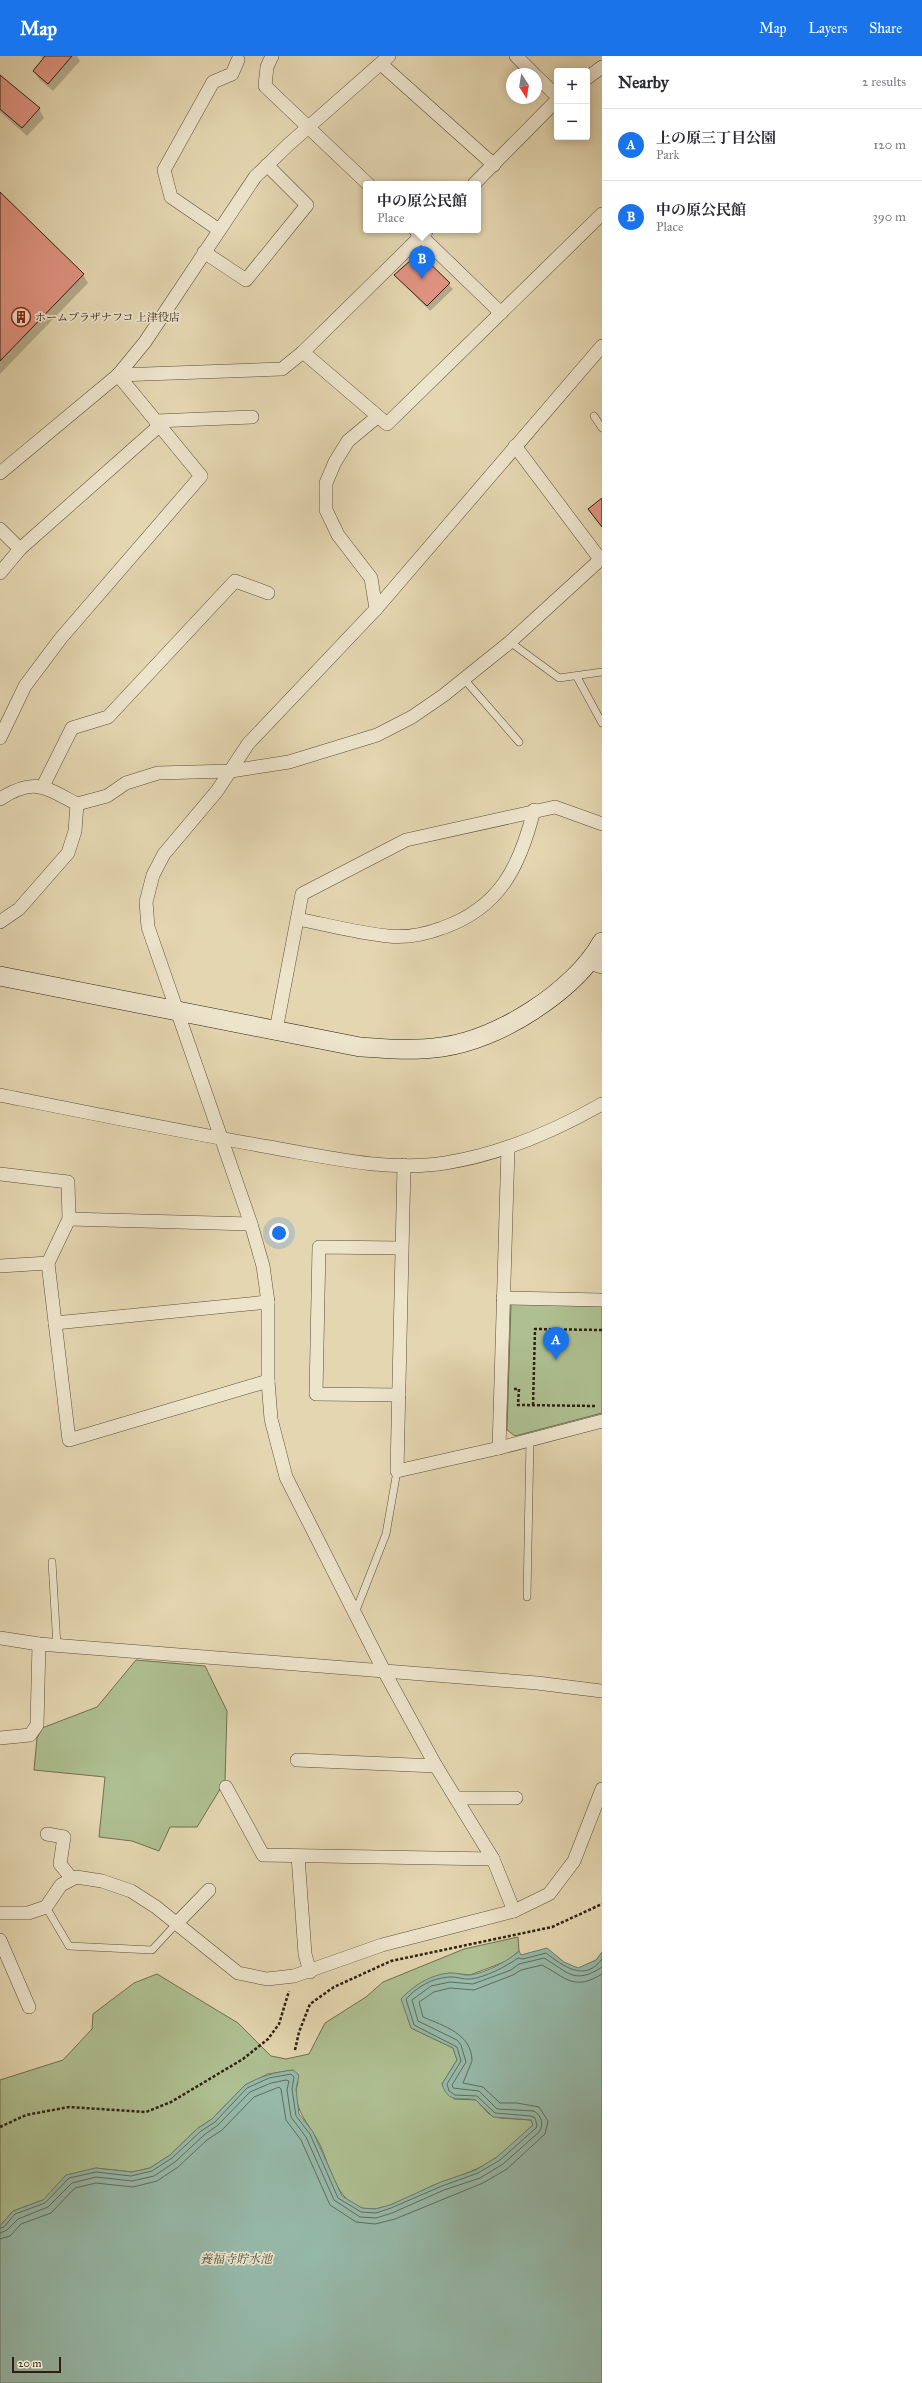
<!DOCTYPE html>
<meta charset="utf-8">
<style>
body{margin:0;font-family:"IM FELL Great Primer","Noto Serif JP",serif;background:#f2f2f3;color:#2b2b33}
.controls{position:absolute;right:12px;top:12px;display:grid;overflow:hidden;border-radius:4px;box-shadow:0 2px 10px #0003}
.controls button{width:36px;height:36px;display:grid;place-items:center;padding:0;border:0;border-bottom:1px solid #e1e1e2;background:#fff;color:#2b2b33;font:20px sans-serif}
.compass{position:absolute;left:506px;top:12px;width:36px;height:36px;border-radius:50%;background:#fff;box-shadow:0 2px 10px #0003;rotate:168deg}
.scale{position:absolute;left:12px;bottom:10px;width:49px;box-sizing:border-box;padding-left:4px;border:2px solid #2d2010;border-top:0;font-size:11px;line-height:14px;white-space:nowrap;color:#2d2010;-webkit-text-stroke:3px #ede4cc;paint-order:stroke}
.you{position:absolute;left:279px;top:1177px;width:14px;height:14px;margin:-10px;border:3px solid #fff;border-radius:50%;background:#1a73e8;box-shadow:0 0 0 6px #1a73e833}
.badge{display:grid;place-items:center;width:26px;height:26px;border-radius:50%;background:#1a73e8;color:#fff;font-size:13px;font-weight:700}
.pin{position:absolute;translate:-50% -33px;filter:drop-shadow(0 1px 2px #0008)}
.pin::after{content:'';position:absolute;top:21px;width:14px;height:12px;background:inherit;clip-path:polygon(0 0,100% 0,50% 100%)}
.popup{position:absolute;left:363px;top:125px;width:118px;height:52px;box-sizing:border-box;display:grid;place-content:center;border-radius:4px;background:#fff;filter:drop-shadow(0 1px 3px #0005);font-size:13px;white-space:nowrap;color:#7c7c81}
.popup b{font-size:15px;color:#2b2b33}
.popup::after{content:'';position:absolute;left:50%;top:100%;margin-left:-8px;border:8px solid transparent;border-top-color:#fff}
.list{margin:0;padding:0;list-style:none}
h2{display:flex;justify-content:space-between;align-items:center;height:52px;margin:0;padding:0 16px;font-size:17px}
h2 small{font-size:13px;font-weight:400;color:#7c7c81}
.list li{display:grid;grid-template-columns:26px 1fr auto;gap:12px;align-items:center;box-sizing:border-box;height:72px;padding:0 16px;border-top:1px solid #e1e1e2}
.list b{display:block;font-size:15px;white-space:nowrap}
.list p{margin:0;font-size:13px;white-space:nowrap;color:#7c7c81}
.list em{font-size:13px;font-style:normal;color:#7c7c81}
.map{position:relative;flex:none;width:602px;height:2327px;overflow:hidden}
header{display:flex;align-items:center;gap:24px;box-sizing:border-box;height:56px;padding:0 20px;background:#1a73e8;color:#fff}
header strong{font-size:19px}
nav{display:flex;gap:22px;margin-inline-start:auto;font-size:14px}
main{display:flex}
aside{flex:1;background:#fff}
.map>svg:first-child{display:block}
.green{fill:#aebf91;stroke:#6e7050}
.water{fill:#96b9a9;stroke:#6c7c6c}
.shadow{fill:#0003}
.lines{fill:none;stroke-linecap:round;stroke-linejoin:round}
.shore{stroke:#626c5c;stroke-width:1}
.building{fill:#e19483;stroke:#2d2010}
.lane-casing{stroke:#5b4e38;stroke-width:8}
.street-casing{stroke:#5b4e38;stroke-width:14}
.secondary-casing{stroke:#2d2010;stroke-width:20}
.path{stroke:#2d2010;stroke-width:2.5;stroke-dasharray:3 2;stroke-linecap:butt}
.lane{stroke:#ede4cc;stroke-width:7}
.street{stroke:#ede4cc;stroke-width:13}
.secondary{stroke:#ede4cc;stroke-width:19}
.labels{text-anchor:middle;stroke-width:3.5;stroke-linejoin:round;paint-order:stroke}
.poi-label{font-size:11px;fill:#2d2010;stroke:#ede4cc;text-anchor:start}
.water-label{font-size:12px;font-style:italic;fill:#4c4e3e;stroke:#ede4cc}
</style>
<header>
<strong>Map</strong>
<nav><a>Map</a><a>Layers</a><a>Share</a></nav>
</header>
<main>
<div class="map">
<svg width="602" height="2327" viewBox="0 0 602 2327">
<rect width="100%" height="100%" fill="#e4d6b1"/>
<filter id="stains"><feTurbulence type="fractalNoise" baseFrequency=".005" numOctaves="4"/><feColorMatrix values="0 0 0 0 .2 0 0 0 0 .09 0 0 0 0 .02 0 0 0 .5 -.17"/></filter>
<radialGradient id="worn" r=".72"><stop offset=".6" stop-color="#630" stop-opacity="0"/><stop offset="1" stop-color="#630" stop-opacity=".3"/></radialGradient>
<g class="green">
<polygon points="511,1248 602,1250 602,1357 515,1380 507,1374"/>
<polygon points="136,1604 205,1610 227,1655 225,1725 197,1771 170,1771 159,1795 132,1785 99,1781 105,1721 34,1714 37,1682 42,1672 97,1651"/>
<path d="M518,1881L519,1895L507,1905L470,1919L449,1917L402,1943L411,1972L453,1992L457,2004L442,2028L454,2043L476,2044L489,2058L500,2062L531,2064L533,2069C521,2080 510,2092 497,2101C479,2114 461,2119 442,2126C420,2133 385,2159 362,2152C336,2145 330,2110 320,2089C310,2068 290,2052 298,2026L293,2014L268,2018L245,2029L212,2063L198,2072L170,2099L150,2112L132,2116L96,2112L43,2144L13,2155L0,2170V2024L63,2004L92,1973L93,1958L134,1927L157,1918L238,1967L271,2000L286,2003L309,1998L325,1967L366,1941L383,1926L464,1893Z"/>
</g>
<path class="water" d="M547,1892L564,1906L578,1912L596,1904L602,1896V2327H0V2170L13,2155L43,2144L66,2119L96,2112L132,2116L150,2112L170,2099L198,2072L212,2063L245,2029C261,2020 276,2016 293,2014L299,2019L296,2033L299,2058L313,2076L342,2140L362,2152L375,2153L390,2149L441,2126L476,2114L497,2101L533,2069L531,2064L493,2061L476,2044C459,2040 449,2049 442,2028L457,2004L453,1992L411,1972L401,1943C414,1929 430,1919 449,1917C456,1916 463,1920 470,1919C486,1917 508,1905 519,1895L521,1899Z"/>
<g class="shadow">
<polygon points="40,0 77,0 80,5 53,35 39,23 34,15 44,3"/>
<polygon points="0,20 39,53 44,62 27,80 0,56"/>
<polygon points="0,137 83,219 88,227 0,318"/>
<polygon points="419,198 453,233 430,255 396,220"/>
</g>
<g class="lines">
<g class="shore">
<path d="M0,2172L4,2171L15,2158L45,2147L69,2122L96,2116L131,2120L152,2115L172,2102L201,2075L215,2066L247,2032L269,2022L291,2018L294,2021L292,2033L296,2060L310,2078L338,2142L361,2156L376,2157L391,2152L442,2130L478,2117L500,2104L536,2072L537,2069L535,2062L531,2060L495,2057L477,2040L455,2039L449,2035L447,2028L461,2005L457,1991L414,1969L406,1943C417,1931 432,1922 449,1921C456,1920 463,1924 470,1923C484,1922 507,1910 518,1902L523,1903L546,1897C563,1910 585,1927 602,1903"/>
<path d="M0,2177L7,2174L18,2163L48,2151L72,2127L96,2121L132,2125L154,2120L175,2106L204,2079L218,2069L250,2036L271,2027L286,2024L289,2025L287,2034L291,2061L306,2081L334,2144L360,2161L376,2162L392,2157L444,2134L480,2122L503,2108L539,2076C544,2069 542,2060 534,2055L497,2053L479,2035L453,2032L452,2029L466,2006L461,1989L457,1984L418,1965L412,1944L431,1930L450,1926L473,1928L511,1914L519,1908L544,1902C567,1915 574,1930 602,1911"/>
<path d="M0,2183L10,2180L21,2168L51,2157L75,2132L96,2127L133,2131L157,2125L178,2111L207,2084L222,2074L254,2041L279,2031L281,2033L286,2064L301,2084L330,2149L356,2166L375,2168L395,2163L483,2127L507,2113L545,2078L548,2065L539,2051L517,2047H500L483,2031L463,2027L472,2005C472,1978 444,1970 423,1961L419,1946L434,1936L450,1932L474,1934L513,1919L521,1914L542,1909C565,1921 574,1936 602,1918"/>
</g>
</g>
<g class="building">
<polygon points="45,0 72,0 48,28 33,15"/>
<polygon points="0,19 40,52 22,72 0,53"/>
<polygon points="0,136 84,218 0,305"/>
<polygon points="419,197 450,227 427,250 394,219"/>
<polygon points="602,442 602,471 588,453"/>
</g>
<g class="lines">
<defs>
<g id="lane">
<polyline points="594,360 602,372"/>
<polyline points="510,586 559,622 602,616"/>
<polyline points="577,621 602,667"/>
<polyline points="464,623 519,686"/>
<polyline points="52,1506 57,1590"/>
<polyline points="527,1541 530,1384"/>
<polyline points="355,1557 386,1478 397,1415"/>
<polyline points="46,1851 69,1890 152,1894 176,1868"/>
</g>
<g id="street">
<polyline points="272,0 267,11 265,30 368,128"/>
<polyline points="516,0 534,18"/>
<polyline points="381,8 494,109"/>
<polyline points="536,20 557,40"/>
<polyline points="587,22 602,11"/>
<polyline points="474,128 557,44"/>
<polyline points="219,174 171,141 164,114 213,26 232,18 238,4"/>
<polyline points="416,175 501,257"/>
<polyline points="204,196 246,224 307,149 267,109"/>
<polyline points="303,296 387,368 602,158"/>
<polyline points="118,319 282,313 303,296 427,174"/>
<polyline points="156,365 252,361"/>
<polyline points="515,390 600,503"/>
<polyline points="0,417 118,319 145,286 255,121 288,89 389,0"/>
<polyline points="0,473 20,493"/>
<polyline points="0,517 20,493 159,370"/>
<polyline points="376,553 371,522 338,479 326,454 326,427 335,406 348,385 377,361"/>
<polyline points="0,682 25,630 61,582 201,420 118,319"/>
<polyline points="43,730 72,672 108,661 235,525 268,537"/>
<path d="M0,743C34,721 45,731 77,748L107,740L126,727L158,717L231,715L289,706L377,679L412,661L444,639L510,586L602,502"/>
<path d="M298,863C328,869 358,877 388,880C406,882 426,878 442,872C500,852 520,810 534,754"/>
<polyline points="0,866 19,853 68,797 75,775 77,748"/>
<polyline points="589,907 602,911"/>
<polyline points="276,974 302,838 406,784 555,751 602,768"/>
<path d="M0,1039C90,1057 179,1075 269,1091C326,1101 388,1116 445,1107C502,1098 553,1076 602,1048"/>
<polyline points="404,1109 397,1415 499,1392 602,1365"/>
<polyline points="0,1118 68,1126 69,1163 48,1207 69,1384 268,1325"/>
<polyline points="69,1163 251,1168"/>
<polyline points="0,1210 48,1207"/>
<polyline points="503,1242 602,1244"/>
<polyline points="55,1267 268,1246"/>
<polyline points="399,1339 316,1338 319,1191 401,1192"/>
<polyline points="499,1392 508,1092"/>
<polyline points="0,1582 39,1588 537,1627 602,1635"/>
<polyline points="0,1682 30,1679 37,1669 39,1588"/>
<polyline points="297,1704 436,1710"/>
<polyline points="226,1731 263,1799 493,1803"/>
<polyline points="456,1742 516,1742"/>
<polyline points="47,1778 64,1781 60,1808 72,1823"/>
<polyline points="298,1800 305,1898 310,1916"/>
<polyline points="514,1855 493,1803 436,1710 384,1615 286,1421 271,1363 268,1325 268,1246 263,1210 251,1168 148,871 146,846 153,819 164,798 217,735 248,688 376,553 602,290"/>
<polyline points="0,1857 28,1857 46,1851 61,1829 76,1821 102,1825 131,1835 156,1851 238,1917 267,1923 294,1920 382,1889 514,1855 549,1838 574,1805 602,1733"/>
<polyline points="176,1868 209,1834"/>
<polyline points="0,1884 29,1951"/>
</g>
<path id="secondary" d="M0,920L360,991C388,993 414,995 442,991C498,984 575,935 602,886"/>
</defs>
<use href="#lane" class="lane-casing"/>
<use href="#street" class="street-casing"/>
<use href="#secondary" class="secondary-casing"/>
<g class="path">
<polyline points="514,1333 519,1333 518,1349 596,1350"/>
<polyline points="533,1349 535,1273 602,1274"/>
<polyline points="295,1994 299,1976 310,1948 334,1931 391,1905 552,1871 602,1848"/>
<polyline points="0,2071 26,2059 69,2051 146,2056 171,2046 243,2003 268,1983 279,1968 289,1935"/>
</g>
<use href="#lane" class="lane"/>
<use href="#street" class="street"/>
<use href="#secondary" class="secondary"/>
</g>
<defs>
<symbol id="building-ring" viewBox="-11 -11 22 22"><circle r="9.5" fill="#ede4cc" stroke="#8f2418" stroke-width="1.5"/><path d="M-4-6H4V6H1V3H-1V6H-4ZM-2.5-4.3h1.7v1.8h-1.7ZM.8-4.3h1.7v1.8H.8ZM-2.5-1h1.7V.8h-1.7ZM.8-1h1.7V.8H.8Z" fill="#8f2418"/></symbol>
</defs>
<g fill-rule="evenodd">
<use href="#building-ring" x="10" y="250" width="22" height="22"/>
</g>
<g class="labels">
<g class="poi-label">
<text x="35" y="265">ホームプラザナフコ 上津役店</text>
</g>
<g class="water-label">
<text x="236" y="2207">養福寺貯水池</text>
</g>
</g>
<rect width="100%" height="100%" filter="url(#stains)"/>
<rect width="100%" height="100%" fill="url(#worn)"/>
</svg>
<div class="controls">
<button>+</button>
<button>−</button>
</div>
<svg class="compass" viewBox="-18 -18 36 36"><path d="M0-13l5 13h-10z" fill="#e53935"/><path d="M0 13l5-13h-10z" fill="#7c7c81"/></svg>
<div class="scale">20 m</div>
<div class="you"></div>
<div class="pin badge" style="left:556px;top:1304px">A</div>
<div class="pin badge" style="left:422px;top:223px">B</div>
<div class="popup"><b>中の原公民館</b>Place</div>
</div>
<aside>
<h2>Nearby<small>2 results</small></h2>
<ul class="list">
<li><span class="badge">A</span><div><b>上の原三丁目公園</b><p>Park</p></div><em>120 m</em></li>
<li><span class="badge">B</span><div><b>中の原公民館</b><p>Place</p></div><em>390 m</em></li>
</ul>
</aside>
</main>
